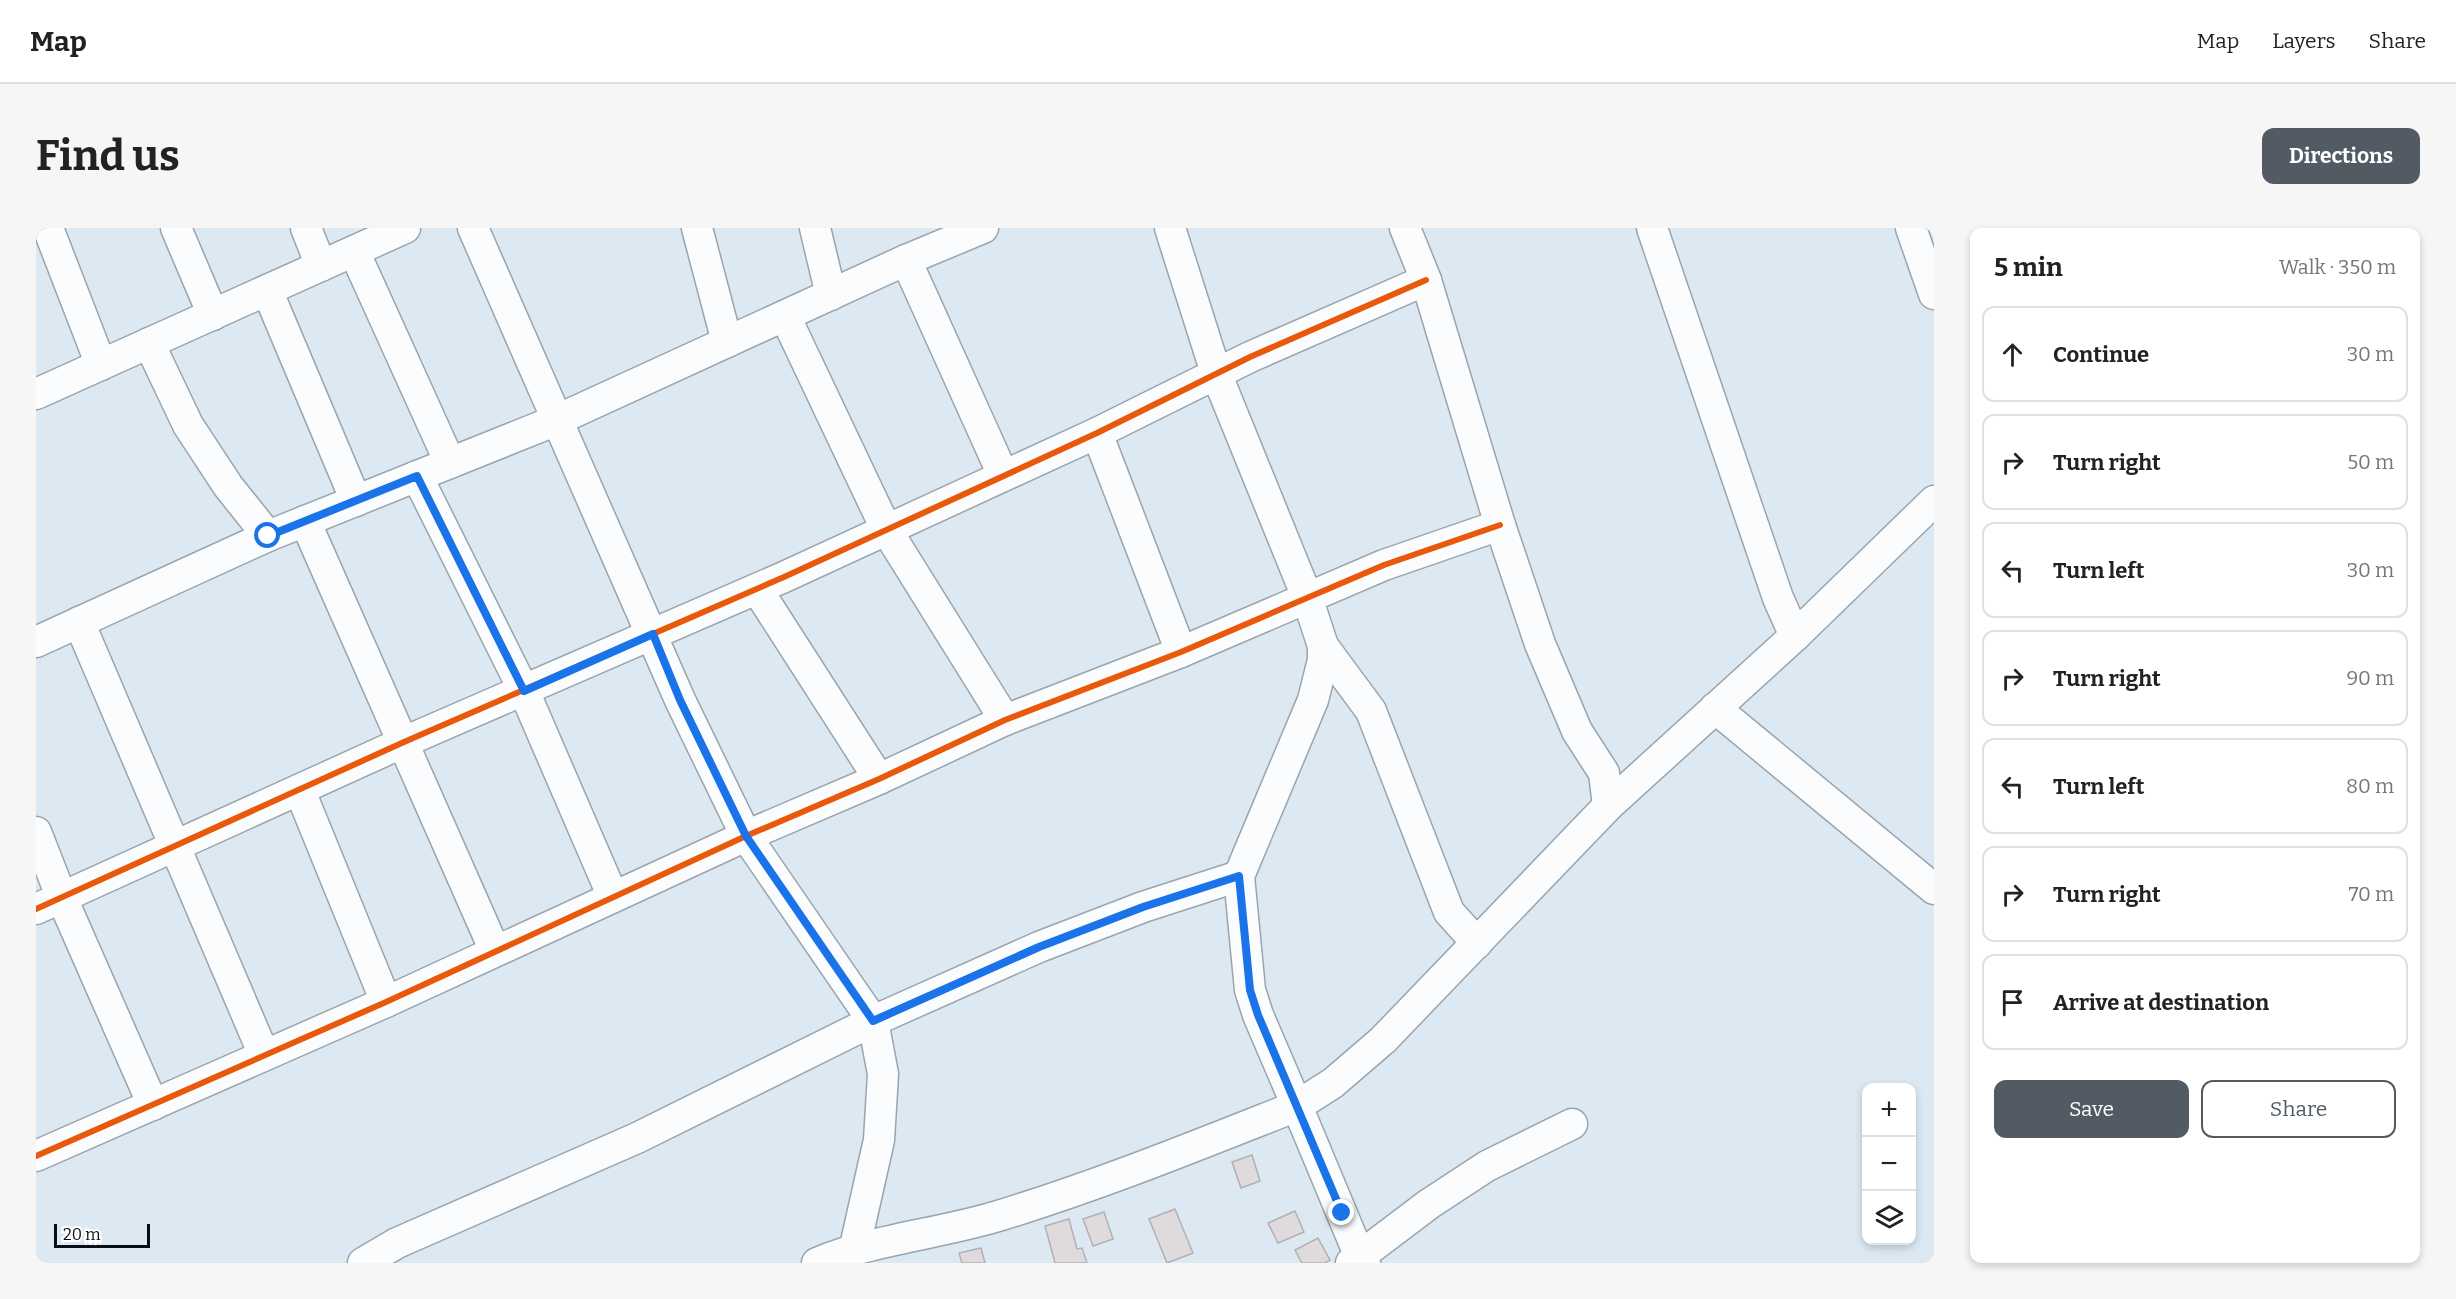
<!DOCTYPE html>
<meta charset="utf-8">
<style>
body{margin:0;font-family:Bitter,serif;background:#f6f6f6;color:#222}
.controls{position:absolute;right:18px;bottom:18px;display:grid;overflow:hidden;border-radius:12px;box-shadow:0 3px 9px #0003}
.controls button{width:54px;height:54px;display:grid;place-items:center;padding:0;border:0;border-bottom:2px solid #e0e0e0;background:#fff;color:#222;font:30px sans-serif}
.scale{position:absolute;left:18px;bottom:15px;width:96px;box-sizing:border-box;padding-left:6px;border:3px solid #070e15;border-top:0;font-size:16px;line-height:21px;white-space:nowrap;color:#070e15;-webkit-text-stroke:4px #fff;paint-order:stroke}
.stop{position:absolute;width:18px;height:18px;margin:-14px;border:4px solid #1a73e8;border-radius:50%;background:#fff}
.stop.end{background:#1a73e8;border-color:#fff;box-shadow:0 2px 6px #0008}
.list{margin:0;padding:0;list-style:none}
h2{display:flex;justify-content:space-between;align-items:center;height:78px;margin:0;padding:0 24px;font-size:26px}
h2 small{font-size:20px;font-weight:400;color:#767676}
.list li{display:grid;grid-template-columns:39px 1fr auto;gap:18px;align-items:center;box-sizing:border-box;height:96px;margin:0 12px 12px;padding:0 12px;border:2px solid #e0e0e0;border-radius:12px}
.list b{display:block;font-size:22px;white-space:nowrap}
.list em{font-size:20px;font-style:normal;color:#767676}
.actions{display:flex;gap:12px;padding:18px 24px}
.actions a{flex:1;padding:14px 0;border:2px solid #525b63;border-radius:12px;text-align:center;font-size:21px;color:#525b63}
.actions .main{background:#525b63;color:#fff}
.icon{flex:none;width:33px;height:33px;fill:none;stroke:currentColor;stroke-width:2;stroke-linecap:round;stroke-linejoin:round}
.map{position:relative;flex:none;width:1898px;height:1035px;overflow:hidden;border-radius:12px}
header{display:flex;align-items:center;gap:36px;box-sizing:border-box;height:84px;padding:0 30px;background:#fff;border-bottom:2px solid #e0e0e0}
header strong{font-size:28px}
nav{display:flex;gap:33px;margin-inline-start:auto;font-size:21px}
.intro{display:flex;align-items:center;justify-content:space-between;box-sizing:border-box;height:144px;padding:0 36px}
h1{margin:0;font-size:42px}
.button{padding:15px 27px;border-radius:12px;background:#525b63;color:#fff;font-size:21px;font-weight:700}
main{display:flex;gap:36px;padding:0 36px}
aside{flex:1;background:#fff;border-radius:12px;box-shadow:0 3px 9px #0003}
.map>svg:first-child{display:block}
.building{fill:#dfdadb;stroke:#b1b1b4;stroke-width:1.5}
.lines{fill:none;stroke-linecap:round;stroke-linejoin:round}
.minor-casing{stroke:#9ba4ac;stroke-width:33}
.minor{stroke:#fafcfd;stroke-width:30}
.cycleway-casing{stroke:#fff;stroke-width:10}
.cycleway{stroke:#e8590c;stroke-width:6}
.route{stroke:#1a73e8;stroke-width:8}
</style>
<header>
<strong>Map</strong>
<nav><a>Map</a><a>Layers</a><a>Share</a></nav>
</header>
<div class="intro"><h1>Find us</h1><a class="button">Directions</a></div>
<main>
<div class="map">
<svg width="1898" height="1035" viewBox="0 0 1898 1035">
<rect width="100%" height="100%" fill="#dce9f3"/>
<g class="building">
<polygon points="1216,927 1224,953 1205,960 1196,934"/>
<polygon points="1139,981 1157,1025 1131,1035 1113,991"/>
<polygon points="1259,983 1268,1004 1242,1015 1232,995"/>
<polygon points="1068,984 1077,1011 1057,1018 1047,991"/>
<polygon points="1033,991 1041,1021 1046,1020 1051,1035 1019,1035 1009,998"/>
<polygon points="1282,1010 1294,1032 1289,1035 1266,1035 1259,1022"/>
<polygon points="945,1020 949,1035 926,1035 923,1025"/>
</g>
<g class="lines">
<defs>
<g id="minor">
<polyline points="12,0 65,137"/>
<polyline points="140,0 177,87"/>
<polyline points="270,0 285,38"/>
<polyline points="437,0 644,472 710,608 837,793 847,846 843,912 818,1023"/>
<polyline points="661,0 691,114"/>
<polyline points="779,0 795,67"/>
<polyline points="1369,0 1390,52 1464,297 1504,416 1541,503 1568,545 1572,578"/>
<polyline points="1616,0 1742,370 1759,408"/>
<polyline points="1875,0 1898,66"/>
<polyline points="318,23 414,235"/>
<polyline points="870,32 967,247"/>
<polyline points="231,62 320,273"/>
<polyline points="749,88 850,301 969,492"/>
<polyline points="113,115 152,197 192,258 232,308"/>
<polyline points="0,166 369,0"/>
<polyline points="1061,205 1145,424"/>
<polyline points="381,248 488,463 577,669"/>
<polyline points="269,293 459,723"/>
<polyline points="721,361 843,551"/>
<polyline points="43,394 228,827"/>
<polyline points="0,414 232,308 521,192 870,32 947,0"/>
<polyline points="1287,418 1335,483 1413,684 1441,715"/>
<polyline points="1679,480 1898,661"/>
<polyline points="264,563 350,774"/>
<polyline points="0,604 25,668 117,877"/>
<polyline points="0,681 368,514 748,349 1061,205 1214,129 1390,52"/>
<polyline points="0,928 350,774 710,608 843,551 969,492 1145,424 1348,337 1464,297"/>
<polyline points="327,1035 361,1015 601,910 837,793 1003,719 1107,679 1203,648"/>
<path d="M781,1035C838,1011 903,1006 962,988C1064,957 1162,917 1261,878L1222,787L1214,762L1203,648L1277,472L1287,432V418L1271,369L1180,145L1134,0"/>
<polyline points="1315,1035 1393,976 1451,938 1536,896"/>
<polyline points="1329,1035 1324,1029 1261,878 1297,855 1347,812 1572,578 1759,408 1898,273"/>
</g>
</defs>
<use href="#minor" class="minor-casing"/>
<use href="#minor" class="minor"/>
<defs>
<g id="cycleway">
<polyline points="0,681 368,514 748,349 1061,205 1214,129 1390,52"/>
<polyline points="0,928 350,774 710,608 843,551 969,492 1145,424 1348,337 1464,297"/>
</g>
</defs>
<use href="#cycleway" class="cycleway-casing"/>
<use href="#cycleway" class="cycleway"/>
</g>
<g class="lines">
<polyline class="route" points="232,308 381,248 488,463 617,406 644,472 710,608 837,793 1003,719 1107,679 1203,648 1214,762 1222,787 1306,985"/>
</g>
</svg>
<div class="controls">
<button>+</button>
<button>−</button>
<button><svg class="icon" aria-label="layers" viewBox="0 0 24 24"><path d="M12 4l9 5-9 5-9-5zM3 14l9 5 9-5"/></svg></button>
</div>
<div class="scale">20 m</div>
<div class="stop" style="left:232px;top:308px"></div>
<div class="stop end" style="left:1306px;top:985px"></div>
</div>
<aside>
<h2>5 min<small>Walk · 350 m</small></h2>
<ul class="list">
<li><svg class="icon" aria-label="ahead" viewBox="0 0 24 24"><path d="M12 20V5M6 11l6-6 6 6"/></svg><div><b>Continue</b></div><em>30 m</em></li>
<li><svg class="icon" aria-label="right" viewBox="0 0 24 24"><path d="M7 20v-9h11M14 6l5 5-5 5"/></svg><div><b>Turn right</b></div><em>50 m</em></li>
<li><svg class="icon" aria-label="left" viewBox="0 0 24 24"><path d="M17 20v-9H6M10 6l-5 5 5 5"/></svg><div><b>Turn left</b></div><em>30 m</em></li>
<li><svg class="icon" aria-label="right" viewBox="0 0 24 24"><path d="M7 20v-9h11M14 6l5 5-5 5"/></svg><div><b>Turn right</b></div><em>90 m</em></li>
<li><svg class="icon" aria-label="left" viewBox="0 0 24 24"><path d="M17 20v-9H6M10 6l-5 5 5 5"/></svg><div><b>Turn left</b></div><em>80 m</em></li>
<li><svg class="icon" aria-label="right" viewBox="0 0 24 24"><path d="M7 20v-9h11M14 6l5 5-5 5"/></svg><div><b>Turn right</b></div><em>70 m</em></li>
<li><svg class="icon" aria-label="arrive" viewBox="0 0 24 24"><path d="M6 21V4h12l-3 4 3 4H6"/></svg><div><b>Arrive at destination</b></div></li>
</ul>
<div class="actions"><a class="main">Save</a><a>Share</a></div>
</aside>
</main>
